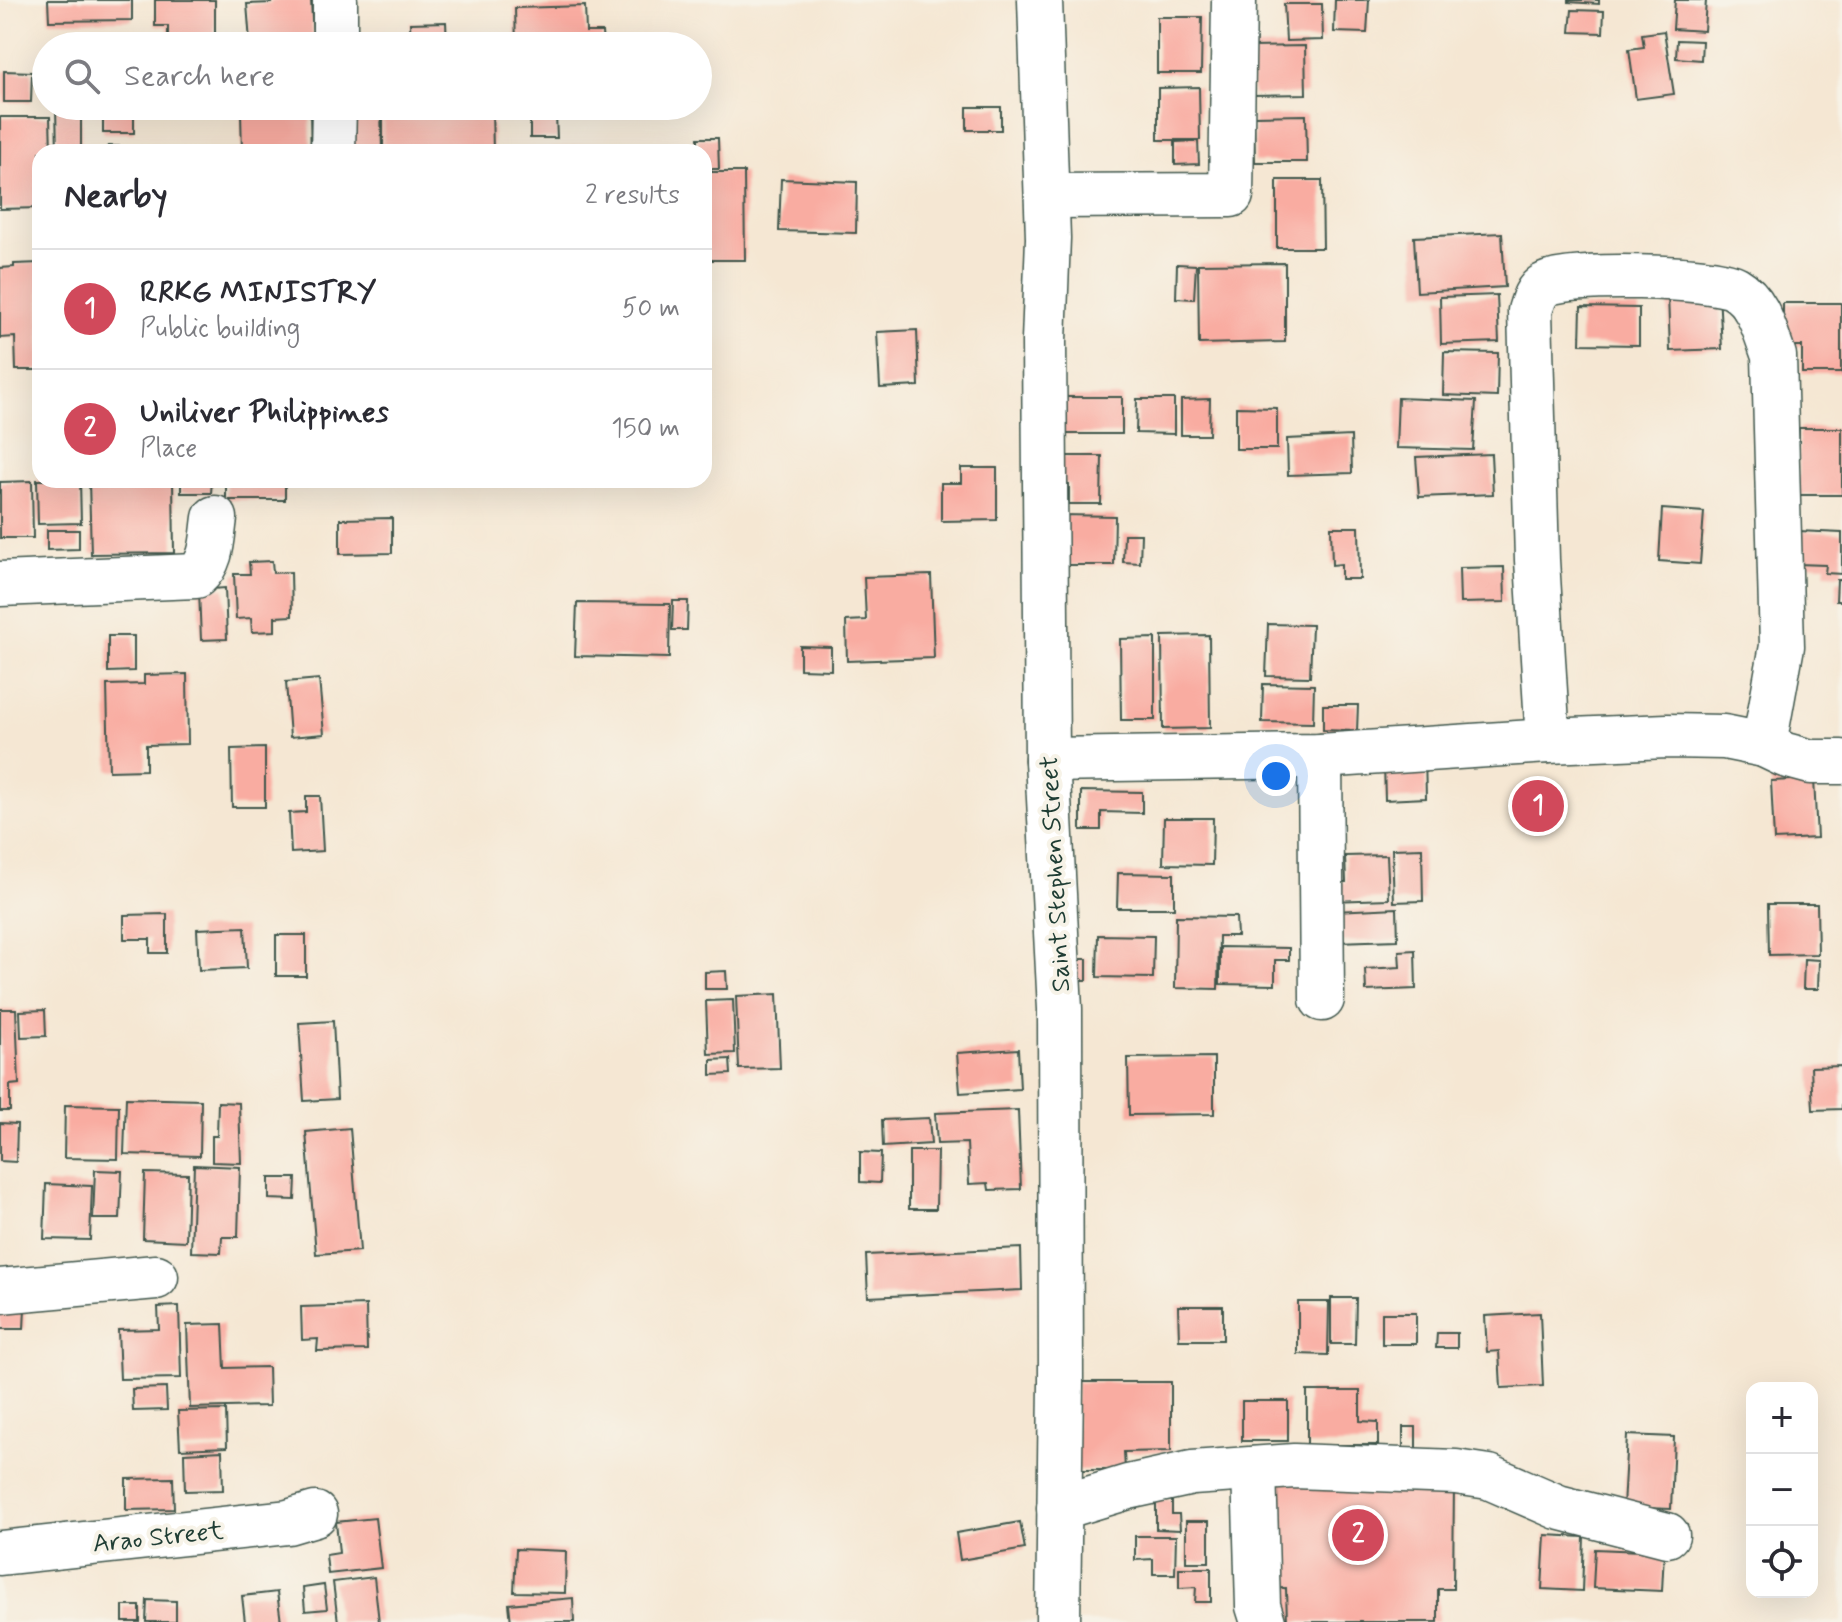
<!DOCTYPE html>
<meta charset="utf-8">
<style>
body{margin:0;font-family:Mynerve,sans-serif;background:#f7f7f7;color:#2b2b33}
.controls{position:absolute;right:24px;bottom:24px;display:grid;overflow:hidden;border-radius:16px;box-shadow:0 8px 32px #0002}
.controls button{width:72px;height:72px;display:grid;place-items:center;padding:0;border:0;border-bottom:2px solid #e1e1e2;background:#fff;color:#2b2b33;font:40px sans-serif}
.you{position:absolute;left:1276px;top:776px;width:28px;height:28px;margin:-20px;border:6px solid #fff;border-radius:50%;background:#1a73e8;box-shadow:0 0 0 12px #1a73e833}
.badge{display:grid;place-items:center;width:52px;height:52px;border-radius:50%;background:#d1495b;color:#fff;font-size:26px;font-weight:700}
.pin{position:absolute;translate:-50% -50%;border:4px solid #fff;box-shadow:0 2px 8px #0006}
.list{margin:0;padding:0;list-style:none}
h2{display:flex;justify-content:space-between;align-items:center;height:104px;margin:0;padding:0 32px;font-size:34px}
h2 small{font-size:26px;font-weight:400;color:#7c7c81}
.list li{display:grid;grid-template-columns:52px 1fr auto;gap:24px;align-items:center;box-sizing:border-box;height:120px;padding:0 32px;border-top:2px solid #e1e1e2}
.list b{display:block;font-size:30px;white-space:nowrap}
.list p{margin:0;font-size:26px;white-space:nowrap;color:#7c7c81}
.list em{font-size:26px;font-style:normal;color:#7c7c81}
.icon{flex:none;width:44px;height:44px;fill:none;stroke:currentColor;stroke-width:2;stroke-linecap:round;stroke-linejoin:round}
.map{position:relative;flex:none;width:1842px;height:1622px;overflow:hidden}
.search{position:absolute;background:#fff;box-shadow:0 8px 32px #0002;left:32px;top:32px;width:680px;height:88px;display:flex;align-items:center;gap:20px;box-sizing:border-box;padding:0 28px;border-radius:44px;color:#7c7c81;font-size:30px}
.panel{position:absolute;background:#fff;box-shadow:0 8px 32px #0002;left:32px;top:144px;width:680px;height:344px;border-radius:24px}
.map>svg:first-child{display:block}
.building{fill:#f9aca1}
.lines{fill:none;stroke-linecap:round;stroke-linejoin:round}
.minor-casing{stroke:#3f564c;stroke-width:47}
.minor{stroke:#fff;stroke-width:44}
.labels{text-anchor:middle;stroke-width:8;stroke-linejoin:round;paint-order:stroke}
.street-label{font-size:26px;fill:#1f3d34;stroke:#f7f3e8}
</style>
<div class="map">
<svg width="1842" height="1622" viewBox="0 0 1842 1622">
<rect width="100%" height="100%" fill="#f7f3e8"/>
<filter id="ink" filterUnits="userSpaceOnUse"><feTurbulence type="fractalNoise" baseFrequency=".0125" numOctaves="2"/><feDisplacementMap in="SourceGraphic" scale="16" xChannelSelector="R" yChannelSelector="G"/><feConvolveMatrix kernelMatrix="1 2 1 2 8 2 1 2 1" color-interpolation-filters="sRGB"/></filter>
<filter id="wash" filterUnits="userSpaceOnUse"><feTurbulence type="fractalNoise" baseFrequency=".006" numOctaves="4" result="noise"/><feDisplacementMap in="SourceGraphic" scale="32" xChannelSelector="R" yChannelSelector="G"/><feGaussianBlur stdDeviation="1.8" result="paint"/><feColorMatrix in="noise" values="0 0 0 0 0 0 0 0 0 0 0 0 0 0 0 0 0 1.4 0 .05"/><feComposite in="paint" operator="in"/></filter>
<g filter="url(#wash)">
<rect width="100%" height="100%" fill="#f5e7d3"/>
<g id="blocks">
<g class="building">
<polygon points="48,0 132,0 132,20 49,21"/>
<polygon points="155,0 215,0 215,46 179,46 179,42 168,42 168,26 155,26"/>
<polygon points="270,0 311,0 313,40 250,42 247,4 271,3"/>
<polygon points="1335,0 1369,0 1367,33 1334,32"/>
<polygon points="1569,0 1599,0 1599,4 1569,2"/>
<polygon points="1675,0 1706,0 1704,31 1673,29"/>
<polygon points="1284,4 1322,4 1323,40 1286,41"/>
<polygon points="585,6 586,32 602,32 603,46 516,46 515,8"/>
<polygon points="1572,10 1604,11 1603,33 1570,32"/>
<polygon points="1157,17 1202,17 1201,73 1157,73"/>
<polygon points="446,22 447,44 411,46 410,23"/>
<polygon points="1664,31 1674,94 1636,99 1629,49 1644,47 1642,34"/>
<rect x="98" y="38" width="33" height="8"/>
<polygon points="1677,40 1702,41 1701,60 1676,58"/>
<polygon points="1305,46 1306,94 1253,95 1252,47"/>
<polygon points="4,71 32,72 31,102 4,102"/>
<polygon points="1199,87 1200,140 1158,140 1158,88"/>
<polygon points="56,106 81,106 81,152 57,152"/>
<rect x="103" y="106" width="31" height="27"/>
<polygon points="361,106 381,106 382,152 344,152 344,113 361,114"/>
<polygon points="383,106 492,106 493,152 383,152"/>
<rect x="967" y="107" width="34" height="23"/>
<polygon points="310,112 311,152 242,152 241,113"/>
<polygon points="530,115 556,115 557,138 530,138"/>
<polygon points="1306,115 1307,162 1255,162 1254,116"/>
<polygon points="0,117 50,117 51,152 40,152 40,208 0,209"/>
<polygon points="698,138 718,138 719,169 704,169 704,152 698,152"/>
<polygon points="1198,141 1199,164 1175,165 1175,142"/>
<polygon points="588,144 589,152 539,152 539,150"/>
<polygon points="108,146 136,147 136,152 108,152"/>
<polygon points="704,172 744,172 745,260 704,260"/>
<polygon points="781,179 857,182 856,233 779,231"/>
<polygon points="1277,180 1322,180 1323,248 1277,248"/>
<polygon points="1502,233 1505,287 1417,292 1414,237"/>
<polygon points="40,263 40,370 16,370 15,337 0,338 0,268 14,267 14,264"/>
<polygon points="1285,263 1285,342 1199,344 1198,264"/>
<polygon points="1177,264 1196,265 1194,299 1176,298"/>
<polygon points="1719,292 1722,349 1670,351 1668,294"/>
<polygon points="1497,295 1499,342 1441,344 1440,297"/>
<polygon points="1783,303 1841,303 1841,373 1802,373 1802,346 1783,346"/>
<polygon points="1581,307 1639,308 1639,345 1580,344"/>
<polygon points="917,330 919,386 880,388 877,332"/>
<polygon points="1444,352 1498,353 1497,397 1443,395"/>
<polygon points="1055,397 1122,397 1122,434 1048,434"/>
<polygon points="1398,398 1476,401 1473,450 1396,448"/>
<polygon points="1137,399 1174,399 1174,434 1136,433"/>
<polygon points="1210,399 1209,435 1181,435 1181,400"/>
<polygon points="1236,407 1277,408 1277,449 1236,449"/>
<polygon points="1799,428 1842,428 1842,495 1791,495 1799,475"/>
<polygon points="1351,436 1352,473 1288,475 1287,439"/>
<polygon points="1491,454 1493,494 1419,497 1416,457"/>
<polygon points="1053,456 1102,456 1101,504 1069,504 1069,484 1054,483"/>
<polygon points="961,468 997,468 997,520 941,521 941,483 961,483"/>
<polygon points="37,480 80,480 81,523 38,524"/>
<polygon points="89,480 173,480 174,553 91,554"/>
<polygon points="181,480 212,480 211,493 181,493"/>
<rect x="226" y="480" width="59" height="20"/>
<polygon points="32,481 33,538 0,538 0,482"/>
<polygon points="1662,509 1704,512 1700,564 1659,561"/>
<polygon points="1062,515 1115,516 1114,565 1061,565"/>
<polygon points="392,518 392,553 340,554 340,519"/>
<polygon points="1331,527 1359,527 1360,579 1341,579 1341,564 1332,565"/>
<polygon points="47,530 79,530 79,549 47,550"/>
<polygon points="1798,531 1842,533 1842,574 1825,573 1826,565 1797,564"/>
<polygon points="1124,534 1141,534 1140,563 1123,562"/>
<polygon points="272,561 273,573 291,572 292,616 275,617 275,631 252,632 251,618 236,619 234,574 250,574 249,562"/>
<polygon points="1504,567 1505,602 1460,603 1459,568"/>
<polygon points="931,575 934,658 847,661 846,621 866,620 864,577"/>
<polygon points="1837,580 1842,580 1842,601 1836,601"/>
<polygon points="225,588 227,639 201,640 199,590"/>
<polygon points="673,601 688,601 687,630 672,630"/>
<polygon points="577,603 670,604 669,658 575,656"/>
<polygon points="1268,624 1312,625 1310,677 1266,676"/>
<polygon points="1209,635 1210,728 1163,729 1162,636"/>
<polygon points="108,636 134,636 134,671 108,672"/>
<polygon points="1155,638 1155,720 1121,720 1120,639"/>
<polygon points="800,646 831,647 831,670 800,669"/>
<polygon points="187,674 188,744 146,745 146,770 109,771 107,685 144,684 144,675"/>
<polygon points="319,679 324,734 290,737 286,682"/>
<polygon points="1263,684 1314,685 1313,723 1262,722"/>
<polygon points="1323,705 1358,705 1357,731 1323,730"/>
<polygon points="265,748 265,807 232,807 231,749"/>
<polygon points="1425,754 1426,798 1385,800 1384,763"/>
<polygon points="1814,779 1817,838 1774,840 1771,781"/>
<polygon points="1081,791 1142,792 1142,813 1101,812 1101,830 1081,830"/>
<polygon points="306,796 320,796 323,851 291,853 289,813 306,812"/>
<polygon points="1164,818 1213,818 1212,865 1163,864"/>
<polygon points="1422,848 1423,901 1394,902 1392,849"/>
<polygon points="1387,855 1389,899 1331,901 1331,882 1346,882 1345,856"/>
<polygon points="1118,873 1174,874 1174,908 1117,908"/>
<polygon points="1768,904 1817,904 1818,954 1769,955"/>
<polygon points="1397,908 1398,940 1336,942 1335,911"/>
<polygon points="167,914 167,953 150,953 150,939 124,939 124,915"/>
<polygon points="1176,916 1236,917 1237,936 1219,936 1218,989 1175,988"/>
<polygon points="245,927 247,968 199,970 197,929"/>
<rect x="276" y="935" width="30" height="41"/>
<polygon points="1098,935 1154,936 1153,978 1097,977"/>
<polygon points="1220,947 1289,948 1289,960 1275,960 1275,985 1220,984"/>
<polygon points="1415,950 1416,989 1366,991 1365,969 1400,967 1399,951"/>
<rect x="1065" y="959" width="22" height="21"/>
<polygon points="1804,959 1819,960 1818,989 1803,989"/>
<polygon points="726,971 727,989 705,989 705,972"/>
<polygon points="777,994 780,1068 739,1069 736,996"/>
<polygon points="733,1000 735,1053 708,1054 706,1001"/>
<polygon points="0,1009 16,1009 19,1084 10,1085 10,1111 0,1111"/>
<polygon points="45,1010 46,1036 21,1037 20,1011"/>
<polygon points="333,1021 337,1099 304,1101 299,1023"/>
<polygon points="1018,1049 1020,1089 960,1093 957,1053"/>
<polygon points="1214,1057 1214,1114 1129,1115 1128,1058"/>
<polygon points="730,1059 731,1074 711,1075 711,1060"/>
<polygon points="1842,1066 1842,1109 1813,1110 1811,1067"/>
<polygon points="126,1098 201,1100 200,1156 124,1154"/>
<polygon points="218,1102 239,1103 241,1163 212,1162 212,1136 217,1136"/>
<polygon points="65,1105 119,1106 118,1159 64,1158"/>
<polygon points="1018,1110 1021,1189 989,1190 988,1183 969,1184 967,1143 937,1144 935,1113"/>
<polygon points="929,1118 931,1144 883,1147 882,1120"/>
<polygon points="0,1123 17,1124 16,1162 0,1161"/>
<polygon points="350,1128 360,1251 316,1254 306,1132"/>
<polygon points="909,1151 937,1151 936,1209 909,1209"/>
<polygon points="860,1152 881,1153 880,1183 860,1182"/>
<polygon points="194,1165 240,1167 238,1237 222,1237 221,1253 191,1252"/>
<polygon points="95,1170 122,1171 120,1219 93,1219"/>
<polygon points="145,1173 188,1174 186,1241 143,1239"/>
<polygon points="269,1178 296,1178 295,1200 269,1199"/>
<polygon points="46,1184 92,1186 90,1240 44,1239"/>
<polygon points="1021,1248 1022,1290 868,1297 866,1255"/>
<polygon points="1331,1298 1356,1298 1355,1344 1331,1344"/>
<polygon points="1298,1302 1329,1302 1328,1355 1298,1354"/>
<polygon points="366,1305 367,1350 317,1351 318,1339 302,1340 301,1307"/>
<polygon points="179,1306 181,1378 120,1379 118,1330 159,1329 158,1307"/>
<polygon points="1178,1306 1223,1306 1223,1340 1179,1340"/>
<polygon points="0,1307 25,1308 24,1329 0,1329"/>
<rect x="1382" y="1313" width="34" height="31"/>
<polygon points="1540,1313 1543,1386 1501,1388 1499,1351 1487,1352 1485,1316"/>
<polygon points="223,1324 225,1368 268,1367 269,1406 190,1408 187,1325"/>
<polygon points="1437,1333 1457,1333 1457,1348 1436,1348"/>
<polygon points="1076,1382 1171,1382 1171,1451 1124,1452 1125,1470 1076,1470"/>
<polygon points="166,1388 167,1410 133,1411 132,1389"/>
<polygon points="1307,1391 1360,1391 1360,1421 1378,1422 1378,1445 1307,1445"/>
<rect x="1242" y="1401" width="46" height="40"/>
<polygon points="226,1410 227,1447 180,1449 178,1411"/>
<rect x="1403" y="1427" width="13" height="22"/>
<polygon points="1627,1435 1674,1437 1671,1509 1623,1507"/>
<polygon points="222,1451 223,1490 185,1491 184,1453"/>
<polygon points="173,1478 174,1509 126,1510 126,1479"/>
<polygon points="1263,1482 1454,1482 1453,1589 1438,1589 1438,1622 1287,1622 1286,1588 1263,1589"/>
<polygon points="1156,1499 1172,1500 1172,1514 1179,1514 1180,1530 1156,1529"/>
<polygon points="375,1518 381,1568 328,1574 326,1555 339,1553 336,1522"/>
<rect x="1186" y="1521" width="23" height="41"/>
<polygon points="1020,1522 1025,1549 960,1560 956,1533"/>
<polygon points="1545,1535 1584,1537 1582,1591 1542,1589"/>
<polygon points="1135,1536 1176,1536 1175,1574 1153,1574 1153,1559 1135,1560"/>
<polygon points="516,1549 566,1551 565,1593 514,1592"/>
<polygon points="1595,1549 1664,1552 1662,1591 1593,1588"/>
<polygon points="1179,1568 1211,1568 1211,1602 1195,1602 1196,1587 1179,1588"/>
<polygon points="374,1577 379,1622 338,1622 333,1582"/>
<polygon points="324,1585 327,1609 305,1611 303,1588"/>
<polygon points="277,1592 281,1622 245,1622 242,1596"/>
<polygon points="573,1598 574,1622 511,1622 509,1604"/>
<polygon points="147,1600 176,1601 176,1622 146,1622"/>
<rect x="123" y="1606" width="17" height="16"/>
</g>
</g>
</g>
<g filter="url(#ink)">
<use href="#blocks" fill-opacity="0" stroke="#3f564c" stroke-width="2"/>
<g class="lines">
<defs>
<g id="minor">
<polyline points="1040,0 1048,238 1044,341 1047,760 1060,1009 1061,1382 1058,1622"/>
<polyline points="335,46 335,0"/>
<polyline points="333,152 334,106"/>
<polyline points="1047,196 1231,195 1234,0"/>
<path d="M0,584L196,576C213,561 212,538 215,518"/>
<path d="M1548,741L1537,560L1530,311C1533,301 1536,290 1545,285C1563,272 1715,276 1735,288C1759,302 1765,332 1774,356L1782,646L1764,745"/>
<polyline points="1320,756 1322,999"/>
<polyline points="1047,760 1320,756 1548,741 1667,736 1724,737 1764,745 1785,755 1811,762 1842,762"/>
<polyline points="0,1291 156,1277"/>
<polyline points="1254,1469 1258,1606 1263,1622"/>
<polyline points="1059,1508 1128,1487 1192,1473 1294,1466 1456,1472 1489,1477 1558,1507 1667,1535"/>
<polyline points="0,1553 288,1522 315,1514"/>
</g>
</defs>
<use href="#minor" class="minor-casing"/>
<use href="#minor" class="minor"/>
</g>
</g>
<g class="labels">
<g class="street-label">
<text transform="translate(1054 874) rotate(-93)" y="9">Saint Stephen Street</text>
<text transform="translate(158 1536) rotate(-6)" y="9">Arao Street</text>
</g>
</g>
</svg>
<div class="controls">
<button>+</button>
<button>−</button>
<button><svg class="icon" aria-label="locate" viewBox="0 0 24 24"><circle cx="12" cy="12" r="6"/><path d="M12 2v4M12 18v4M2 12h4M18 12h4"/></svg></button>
</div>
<div class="you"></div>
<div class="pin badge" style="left:1538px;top:806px">1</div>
<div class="pin badge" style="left:1358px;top:1535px">2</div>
<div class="search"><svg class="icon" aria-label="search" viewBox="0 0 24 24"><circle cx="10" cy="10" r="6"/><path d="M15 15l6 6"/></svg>Search here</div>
<section class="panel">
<h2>Nearby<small>2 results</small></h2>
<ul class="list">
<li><span class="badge">1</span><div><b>RRKG MINISTRY</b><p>Public building</p></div><em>50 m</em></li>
<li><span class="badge">2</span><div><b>Uniliver Philippines</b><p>Place</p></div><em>150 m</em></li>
</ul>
</section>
</div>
